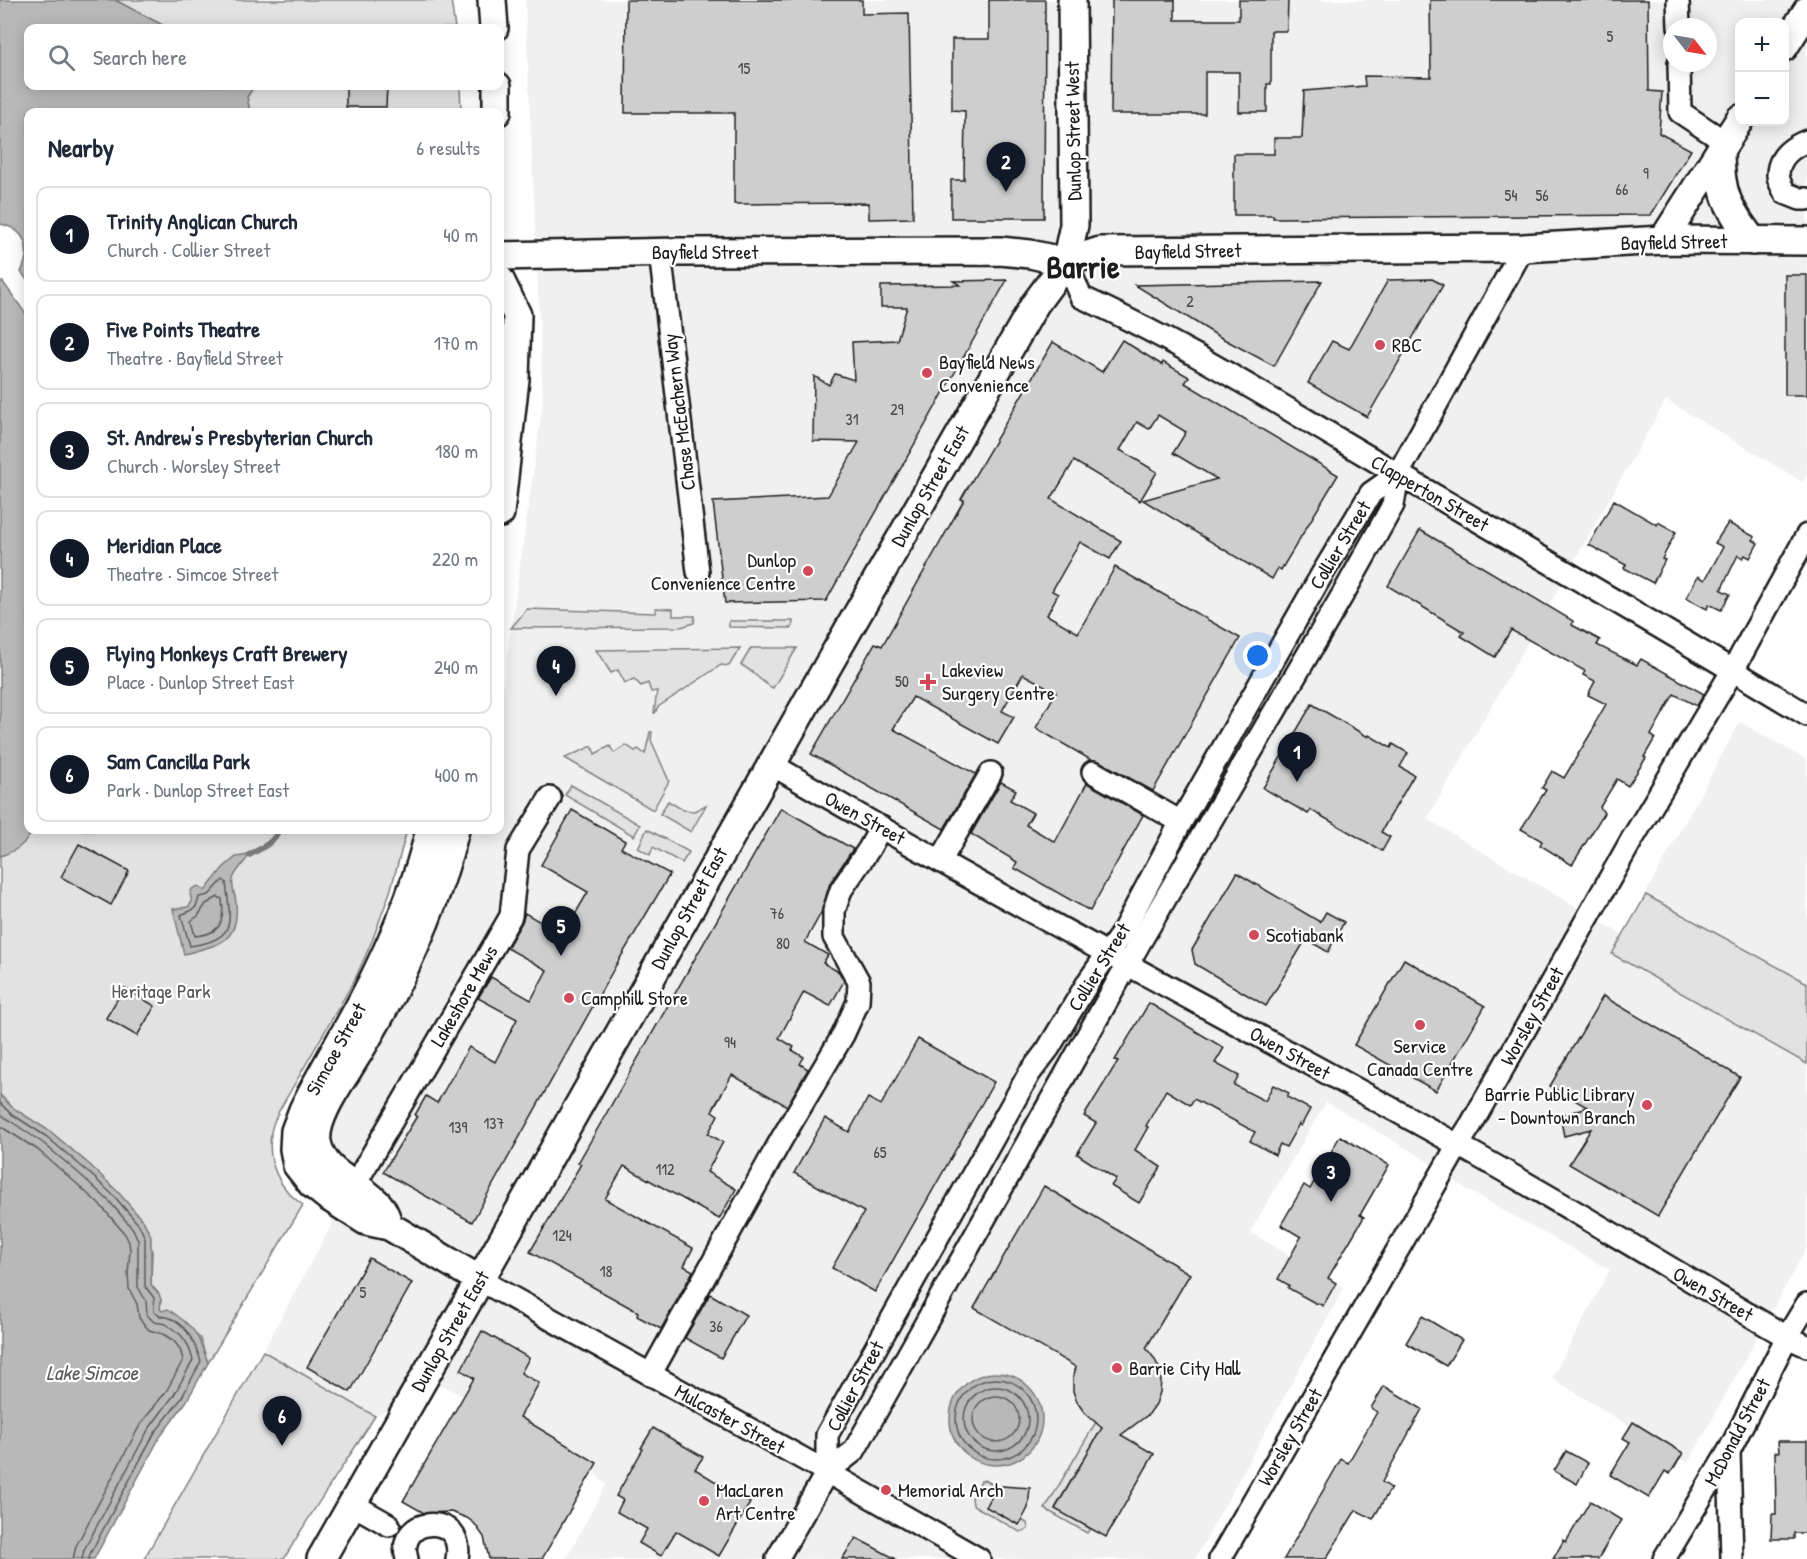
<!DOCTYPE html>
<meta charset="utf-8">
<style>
body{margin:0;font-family:"Patrick Hand",sans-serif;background:#f6f6f7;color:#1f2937}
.controls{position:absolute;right:18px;top:18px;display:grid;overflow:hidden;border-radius:12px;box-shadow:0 3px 15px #0003}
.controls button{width:54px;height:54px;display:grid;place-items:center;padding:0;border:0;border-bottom:2px solid #e0e1e3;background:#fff;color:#1f2937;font:30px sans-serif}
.compass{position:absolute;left:1663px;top:18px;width:54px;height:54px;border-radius:50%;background:#fff;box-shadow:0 3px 15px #0003;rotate:121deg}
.you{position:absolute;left:1258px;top:656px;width:21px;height:21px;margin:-15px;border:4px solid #fff;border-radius:50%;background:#1a73e8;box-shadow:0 0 0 9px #1a73e833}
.badge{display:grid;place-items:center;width:39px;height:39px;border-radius:50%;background:#111827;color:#fff;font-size:20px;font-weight:700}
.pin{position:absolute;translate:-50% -50px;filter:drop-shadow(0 2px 3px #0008)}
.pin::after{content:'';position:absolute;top:32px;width:21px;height:18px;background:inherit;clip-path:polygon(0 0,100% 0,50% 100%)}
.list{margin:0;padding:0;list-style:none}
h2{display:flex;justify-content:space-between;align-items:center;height:78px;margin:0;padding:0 24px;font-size:26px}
h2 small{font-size:20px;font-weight:400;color:#747a83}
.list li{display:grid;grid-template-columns:39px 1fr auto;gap:18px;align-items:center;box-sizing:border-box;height:96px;margin:0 12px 12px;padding:0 12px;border:2px solid #e0e1e3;border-radius:12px}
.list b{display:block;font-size:22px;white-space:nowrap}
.list p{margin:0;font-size:20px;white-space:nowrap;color:#747a83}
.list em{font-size:20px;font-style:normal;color:#747a83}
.icon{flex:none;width:33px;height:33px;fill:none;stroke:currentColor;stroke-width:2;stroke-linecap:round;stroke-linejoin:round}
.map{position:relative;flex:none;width:1807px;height:1559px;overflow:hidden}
.search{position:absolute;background:#fff;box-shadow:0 3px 15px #0003;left:24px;top:24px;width:480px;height:66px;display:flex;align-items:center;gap:15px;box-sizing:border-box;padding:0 21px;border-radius:12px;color:#747a83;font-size:22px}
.panel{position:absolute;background:#fff;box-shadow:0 3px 15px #0003;left:24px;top:108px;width:480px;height:726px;border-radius:12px}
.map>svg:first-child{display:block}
.built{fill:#f0f0f0;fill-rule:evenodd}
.green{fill:#e2e2e2;stroke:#7f7f7f;stroke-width:1.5}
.water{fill:#b8b8b8;stroke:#7a7a7a;stroke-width:1.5}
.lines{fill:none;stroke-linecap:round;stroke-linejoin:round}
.shore{stroke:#5a5a5a;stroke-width:1.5}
.stream{stroke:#7a7a7a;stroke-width:6}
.building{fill:#cecece;stroke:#1c1c1c;stroke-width:1.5}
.minor-casing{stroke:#1c1c1c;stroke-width:26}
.major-casing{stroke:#1c1c1c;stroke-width:32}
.minor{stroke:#fff;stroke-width:21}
.major{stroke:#fff;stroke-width:27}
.poi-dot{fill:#d1495b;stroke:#fff;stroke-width:2}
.labels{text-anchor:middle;stroke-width:4.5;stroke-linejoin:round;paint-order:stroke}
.number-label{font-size:16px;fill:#484848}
.street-label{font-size:20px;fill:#1c1c1c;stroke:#fff}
.poi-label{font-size:20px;fill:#1c1c1c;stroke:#fff;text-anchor:start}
.park-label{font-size:20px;fill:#575757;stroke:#fff}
.water-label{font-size:21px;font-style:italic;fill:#5a5a5a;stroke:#fff}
.town-label{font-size:32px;font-weight:bold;fill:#1c1c1c;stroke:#fff}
</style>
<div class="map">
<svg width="1807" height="1559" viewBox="0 0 1807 1559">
<rect width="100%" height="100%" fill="#fff"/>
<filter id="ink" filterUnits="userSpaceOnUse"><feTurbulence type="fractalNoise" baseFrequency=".0167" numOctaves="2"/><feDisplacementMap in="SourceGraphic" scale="12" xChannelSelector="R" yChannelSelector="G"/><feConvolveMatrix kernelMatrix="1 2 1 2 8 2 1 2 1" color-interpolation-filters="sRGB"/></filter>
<g filter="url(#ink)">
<path class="built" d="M525,0H1807V475L1803,482L1666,400L1427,819L1623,935L1740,722L1807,760V1247L1688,1463L1552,1378L1610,1270L1466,1189L1420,1156L1326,1102L1250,1232L1344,1288L1195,1559H566L606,1485L591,1469L443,1385L375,1416L263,1351L332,1224L327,1138L426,962L470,830H500V707L543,402ZM1740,22H1784V122H1740ZM1672,27H1708V63H1672Z"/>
<g class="green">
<polygon points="115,0 451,0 455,28 168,28"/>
<polygon points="254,86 460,86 461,112 250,112 247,97"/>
<polygon points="656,608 673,609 673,616 695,616 694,623 681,627 511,628 527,609 656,613"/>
<polygon points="729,621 793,621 792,628 729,627"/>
<polygon points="740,648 729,666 721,665 658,707 655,713 654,713 657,691 651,692 648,683 641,686 634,679 625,683 618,670 611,673 596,650"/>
<path d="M751,648H797L773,688C760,682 754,671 741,665Z"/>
<polygon points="650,732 652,732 651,740 669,781 653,810 565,758 592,746 595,754 610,746 614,753 626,745 635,751 638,749 645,754"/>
<polygon points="571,785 640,825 634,836 565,795"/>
<polygon points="668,801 683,810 694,811 706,805 691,832 660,814"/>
<polygon points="647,829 689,852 682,863 653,847 650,855 638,848"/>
<path d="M33,830H407L390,892L372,941L355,979L279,1111C276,1118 271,1126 271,1134C267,1163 279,1189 303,1205L208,1363L200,1338L160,1309L161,1300L151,1285L152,1251L91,1166L51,1132L13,1108L0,1095V856C16,850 25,845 33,830Z"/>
<polygon points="1646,895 1807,983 1807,1064 1612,954"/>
<path d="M263,1351L375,1416C345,1464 312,1510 284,1559H144Z"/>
<polygon points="1096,1422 1104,1425 1055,1508 1091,1529 1087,1533 1045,1509"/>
<polygon points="985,1480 999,1488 995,1491 1019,1524 1022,1520 1027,1523 1028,1529 1020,1532 973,1505 972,1498 981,1481"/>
</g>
<g class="water">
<path d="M0,0H115L168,28H28V86H254L247,97L250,112H28V281L21,272C32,249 26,229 0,224Z"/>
<path d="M0,282H3L28,317V830H33C25,845 16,851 0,856Z"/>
<path d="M249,855C245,863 236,870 233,879C231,886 235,894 236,902C240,944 217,945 184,954L173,909L188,907L192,902L190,894L192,889L198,886L205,891L223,868L236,857Z"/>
<path d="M0,1095L13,1108L51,1132L91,1166L118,1192L144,1222L151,1236V1285L159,1294L161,1300L160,1309L162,1311L168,1309C195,1328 197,1331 208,1363L186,1402L160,1437L94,1559H0Z"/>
<circle cx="996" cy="1419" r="46"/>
</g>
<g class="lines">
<g class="shore">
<path d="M223,880L226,882C230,920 239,940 190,946L181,915C193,909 196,912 199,897L209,895Z"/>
<path d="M218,897L222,899C225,923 220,934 195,936L191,921L198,916L206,904Z"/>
<path d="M0,1103L10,1113L47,1137L87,1171L114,1196L139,1225L145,1238V1286L154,1298V1312L160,1316C184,1317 194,1341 201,1361L181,1399L154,1434L90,1554L89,1559"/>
<polyline points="0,1114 43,1143 82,1176 109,1201 133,1229 138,1240 138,1287 146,1301 147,1315 154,1322 166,1324 181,1335 188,1345 193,1360 174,1395 148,1430 84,1550 82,1559"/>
<polyline points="0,1126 38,1150 76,1183 102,1207 125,1234 129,1242 130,1251 128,1273 129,1289 137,1304 139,1318 149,1330 163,1334 174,1341 180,1349 183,1360 167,1390 140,1425 76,1546 73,1559"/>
<circle cx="996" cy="1419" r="40"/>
<circle cx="996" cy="1419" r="32"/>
<circle cx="996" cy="1419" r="23"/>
</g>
<path class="stream" d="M249,855C262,848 273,843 279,830"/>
</g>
<g class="building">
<polygon points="626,0 862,0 862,14 909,13 913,218 869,219 869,203 734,204 734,113 625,113"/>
<polygon points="989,0 1045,0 1044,218 951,218 951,180 964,180 965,111 952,110 952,39 989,39"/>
<polygon points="1112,0 1175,0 1175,20 1239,20 1239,0 1288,0 1287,31 1271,31 1271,84 1267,84 1267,112 1239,112 1239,72 1205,72 1205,114 1111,114"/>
<polygon points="1430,0 1648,0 1649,91 1662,92 1659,133 1691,150 1651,215 1273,218 1273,215 1234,215 1234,154 1274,154 1274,138 1302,138 1304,91 1365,86 1364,76 1431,77"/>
<polygon points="346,86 387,86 386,107 346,107"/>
<rect x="1785" y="275" width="22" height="120"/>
<polygon points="1432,279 1443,285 1367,417 1308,383 1332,341 1349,349 1388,280"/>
<polygon points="1007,280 826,601 725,603 713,502 828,496 859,442 813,441 814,376 829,385 835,374 854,380 852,342 897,340 907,307 881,307 881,286 960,285 953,281"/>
<polygon points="1322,281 1274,366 1218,336 1135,285"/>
<polygon points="1122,340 1162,365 1163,362 1189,377 1185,383 1338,475 1281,570 1278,568 1272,579 1143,500 1217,479 1173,453 1186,432 1158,415 1149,429 1137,422 1120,450 1157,472 1140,501 1074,461 1051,499 1121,541 1110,559 1080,542 1052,591 1058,594 1047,615 1078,633 1115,567 1240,638 1153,791 1099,761 1091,760 1036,728 1056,692 1023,674 1002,711 1014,717 998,744 913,697 893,729 976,774 944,829 811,754 875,643 882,646 964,500 961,499 1053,342 1102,372"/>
<polygon points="1614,500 1657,525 1658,522 1676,532 1662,559 1665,560 1653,583 1624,568 1626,565 1589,545"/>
<polygon points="1728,523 1755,537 1753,540 1758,543 1750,558 1745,555 1743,558 1738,555 1721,590 1730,594 1721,610 1709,604 1707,609 1686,598 1698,576 1705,580 1723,547 1715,543"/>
<polygon points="1420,530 1573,621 1572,625 1600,640 1597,645 1637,665 1641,659 1704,694 1697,706 1674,694 1651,735 1655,738 1644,757 1646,758 1628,786 1617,779 1600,807 1604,813 1572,865 1540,845 1542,841 1521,829 1546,790 1542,788 1552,771 1564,778 1595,726 1594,725 1606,704 1588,695 1595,681 1583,675 1585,671 1511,630 1495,657 1461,636 1464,632 1388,586"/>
<polygon points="1312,704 1368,737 1369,735 1391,748 1393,744 1408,753 1400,767 1414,775 1381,832 1390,837 1382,851 1311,810 1308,814 1263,788"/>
<polygon points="1001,782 1016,790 1010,800 1033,813 1026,825 1055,842 1087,783 1143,815 1090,911 1014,868 1017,862 971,834"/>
<polygon points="781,808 853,849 830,883 821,913 805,942 828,955 823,963 839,972 844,981 830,1006 804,992 779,1038 794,1047 792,1050 804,1057 800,1064 808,1069 787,1106 732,1075 712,1111 718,1115 708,1134 723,1142 707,1172 736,1189 719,1219 624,1166 605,1199 693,1248 684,1266 693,1271 661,1329 637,1316 638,1312 530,1252 581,1164 578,1163"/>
<polygon points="572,810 625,841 621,848 670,874 616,965 472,1222 383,1172 417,1116 415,1115 426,1096 437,1103 469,1047 495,1062 517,1019 478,998 491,977 531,1000 547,970 507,948 522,922 525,913 563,935 588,892 541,865"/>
<polygon points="79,844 129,871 111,905 61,877"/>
<polygon points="1237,873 1320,922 1326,912 1344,922 1328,952 1306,939 1266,1006 1195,964 1192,950"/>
<polygon points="1404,959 1485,1006 1436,1091 1354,1045"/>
<polygon points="124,988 155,1006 137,1036 106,1018"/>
<polygon points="1603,996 1740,1077 1658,1216 1569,1164 1591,1129 1564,1136 1560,1116 1587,1107 1550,1086"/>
<polygon points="1149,1003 1224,1048 1215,1063 1239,1076 1234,1085 1265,1101 1273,1085 1289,1093 1287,1097 1310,1109 1301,1126 1299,1124 1286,1147 1280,1144 1275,1155 1250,1141 1255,1132 1194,1099 1190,1105 1166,1090 1146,1126 1148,1127 1135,1150 1161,1167 1139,1203 1111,1186 1116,1179 1077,1154 1096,1123 1084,1116 1118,1061 1115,1060"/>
<polygon points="918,1039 994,1082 875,1292 832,1268 864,1212 794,1173 825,1118 849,1132 868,1098 881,1105"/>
<polygon points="1340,1136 1389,1165 1360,1215 1364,1217 1328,1278 1336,1283 1323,1306 1318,1303 1317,1304 1288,1288 1289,1285 1278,1279 1301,1237 1281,1225 1304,1185 1310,1189"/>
<polygon points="1044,1186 1190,1274 1146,1348 1154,1358 1159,1368 1161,1380 1160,1392 1156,1404 1149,1414 1121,1435 1154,1454 1106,1537 1055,1509 1102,1428 1084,1412 1077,1402 1073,1391 1073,1378 1076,1367 974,1308"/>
<polygon points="369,1258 412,1283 350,1392 307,1367"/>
<polygon points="710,1294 746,1315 721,1358 685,1338"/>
<polygon points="1422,1316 1462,1340 1446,1366 1406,1343"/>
<polygon points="482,1331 529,1358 521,1373 539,1383 520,1417 597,1463 542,1559 489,1559 484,1537 474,1523 467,1518 451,1512 424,1513 403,1501 474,1378 461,1370"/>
<polygon points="1384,1386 1422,1409 1382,1482 1391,1488 1373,1519 1356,1510 1326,1559 1284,1559 1341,1459 1348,1463 1377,1412 1371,1408"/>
<polygon points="1633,1422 1683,1453 1670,1474 1665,1471 1649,1498 1610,1475 1630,1442 1623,1438"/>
<polygon points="653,1428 703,1457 695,1469 750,1503 719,1556 676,1531 661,1556 639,1543 647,1529 617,1512 623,1500 616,1496 643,1449 641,1448"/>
<polygon points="1778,1441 1807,1441 1807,1533 1794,1533 1794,1539 1771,1539 1772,1514 1776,1514 1775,1452 1779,1452"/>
<polygon points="1566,1451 1588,1463 1577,1484 1554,1471"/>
<polygon points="1002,1486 1030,1488 1028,1508 1019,1525 986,1507 995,1491"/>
<polygon points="1590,1501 1621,1520 1598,1559 1553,1559 1564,1540 1566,1542"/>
<polygon points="856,1538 896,1559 842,1559"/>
</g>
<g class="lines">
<defs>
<g id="minor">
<polyline points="1678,0 1679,27"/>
<polyline points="1679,63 1680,112 1725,142"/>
<path d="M1807,141C1792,147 1778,157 1778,175C1778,181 1783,188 1785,193L1800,199H1807"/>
<polyline points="660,252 698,572"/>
<path d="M1066,262L1081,297C1179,341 1270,399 1362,453C1511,540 1660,626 1807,715"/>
<path d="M771,764C997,897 1229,1018 1458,1145C1569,1206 1677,1273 1787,1337L1807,1346"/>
<polyline points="1093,772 1181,822"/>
<polyline points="941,860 991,773"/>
<polyline points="354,1186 511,916 518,850 550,798"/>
<polyline points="480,1280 827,1472 979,1559"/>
<polyline points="650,1375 781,1140 843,1035 858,1002 859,982 834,937 834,911 841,890 869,849 881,827"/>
<polyline points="1729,1451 1732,1559"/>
<polyline points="827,1472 827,1435 1029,1074 1048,1049 1090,979 1122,933 1181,822 1321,576 1371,493 1398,474"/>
<polyline points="352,1504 389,1525"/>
<path d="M407,1559C394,1516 466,1510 457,1559"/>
<polyline points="777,1559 827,1472 854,1451 1140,942 1346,589 1393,505 1398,474 1523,248"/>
<polyline points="1220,1559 1458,1145 1472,1123 1631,841 1733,670 1807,535"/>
<polyline points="1664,1559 1729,1451 1787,1337 1807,1304"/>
</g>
<g id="major">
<polyline points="492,0 494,28"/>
<polyline points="1784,47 1807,11"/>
<polyline points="497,86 497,112"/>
<path d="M1720,151C1720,193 1727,207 1753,241"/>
<polyline points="1663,240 1740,119"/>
<polyline points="500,256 677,252 1000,251 1030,254 1066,262 1100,251 1523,248 1663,240 1807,241"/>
<polyline points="500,280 517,315 515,379 500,513"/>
<path d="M430,830C419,876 398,929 377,972C355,1019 326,1063 303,1110L295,1131L294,1149L297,1165L312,1184L327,1196L366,1221L389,1226L480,1280"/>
<path d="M389,1226C386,1217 383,1208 376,1202C356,1181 323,1175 317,1142C314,1120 336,1088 347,1071C394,997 434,915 455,830"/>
<path d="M321,1559C379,1456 439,1353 497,1250C676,934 853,618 1035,304L1066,262L1074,225L1072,0"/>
</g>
</defs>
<use href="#minor" class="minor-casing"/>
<use href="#major" class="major-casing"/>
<use href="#minor" class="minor"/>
<use href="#major" class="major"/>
</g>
</g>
<g class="poi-dot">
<circle cx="1380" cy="345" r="6"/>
<circle cx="927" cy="373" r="6"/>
<circle cx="808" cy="571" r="6"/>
<path d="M925 673h6v6h6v6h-6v6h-6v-6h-6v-6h6z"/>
<circle cx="1254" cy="935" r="6"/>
<circle cx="569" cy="998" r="6"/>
<circle cx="1420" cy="1025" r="6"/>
<circle cx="1647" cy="1105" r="6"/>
<circle cx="1117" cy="1368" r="6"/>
<circle cx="886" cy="1490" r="6"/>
<circle cx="704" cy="1501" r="6"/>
</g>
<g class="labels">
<g class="number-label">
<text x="1610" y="42">5</text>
<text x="744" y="74">15</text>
<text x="1646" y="179">9</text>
<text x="1622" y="195">66</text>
<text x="1511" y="201">54</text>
<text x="1542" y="201">56</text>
<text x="1190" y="307">2</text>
<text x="897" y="415">29</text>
<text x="852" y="425">31</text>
<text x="902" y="687">50</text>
<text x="777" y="919">76</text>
<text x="783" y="949">80</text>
<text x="730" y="1048">94</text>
<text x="494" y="1129">137</text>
<text x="458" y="1133">139</text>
<text x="880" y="1158">65</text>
<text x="665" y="1175">112</text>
<text x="562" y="1241">124</text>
<text x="606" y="1277">18</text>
<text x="363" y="1298">5</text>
<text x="716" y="1332">36</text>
</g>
<g class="street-label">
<text transform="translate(1073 131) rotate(-91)" y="7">Dunlop Street West</text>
<text transform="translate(1674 242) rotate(-1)" y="7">Bayfield Street</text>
<text transform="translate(1188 251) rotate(-1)" y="7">Bayfield Street</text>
<text x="705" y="259">Bayfield Street</text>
<text transform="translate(679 412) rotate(-97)" y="7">Chase McEachern Way</text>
<text transform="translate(930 486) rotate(-60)" y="7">Dunlop Street East</text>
<text transform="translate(1430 493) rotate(30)" y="7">Clapperton Street</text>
<text transform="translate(1340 545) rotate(-59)" y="7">Collier Street</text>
<text transform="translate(865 818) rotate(29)" y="7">Owen Street</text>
<text transform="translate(689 908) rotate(-61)" y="7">Dunlop Street East</text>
<text transform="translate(1099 967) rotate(-58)" y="7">Collier Street</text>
<text transform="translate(464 996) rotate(-60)" y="7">Lakeshore Mews</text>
<text transform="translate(1532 1016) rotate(-61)" y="7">Worsley Street</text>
<text transform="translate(336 1049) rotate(-61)" y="7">Simcoe Street</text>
<text transform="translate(1290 1053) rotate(29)" y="7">Owen Street</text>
<text transform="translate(1713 1294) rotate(30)" y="7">Owen Street</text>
<text transform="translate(450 1331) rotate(-60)" y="7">Dunlop Street East</text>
<text transform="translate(855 1386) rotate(-62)" y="7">Collier Street</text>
<text transform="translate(730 1419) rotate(29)" y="7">Mulcaster Street</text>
<text transform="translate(1737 1432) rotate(-62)" y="7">McDonald Street</text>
<text transform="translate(1290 1437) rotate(-60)" y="7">Worsley Street</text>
</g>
<g class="poi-label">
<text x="1392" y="352">RBC</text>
<text x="939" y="369">Bayfield News<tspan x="939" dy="23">Convenience</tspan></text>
<text x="796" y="567" text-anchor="end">Dunlop<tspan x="796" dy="23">Convenience Centre</tspan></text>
<text x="942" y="677">Lakeview<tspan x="942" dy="23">Surgery Centre</tspan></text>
<text x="1266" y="942">Scotiabank</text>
<text x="581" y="1005">Camphill Store</text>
<text x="1420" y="1053" text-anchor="middle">Service<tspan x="1420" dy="23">Canada Centre</tspan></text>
<text x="1635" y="1101" text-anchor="end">Barrie Public Library<tspan x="1635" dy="23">- Downtown Branch</tspan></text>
<text x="1129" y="1375">Barrie City Hall</text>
<text x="716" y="1497">MacLaren<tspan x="716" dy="23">Art Centre</tspan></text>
<text x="898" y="1497">Memorial Arch</text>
</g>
<g class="park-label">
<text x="161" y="998">Heritage Park</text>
</g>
<g class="water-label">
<text x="92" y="1380">Lake Simcoe</text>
</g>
<g class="town-label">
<text x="1083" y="278">Barrie</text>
</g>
</g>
</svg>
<div class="controls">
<button>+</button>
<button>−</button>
</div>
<svg class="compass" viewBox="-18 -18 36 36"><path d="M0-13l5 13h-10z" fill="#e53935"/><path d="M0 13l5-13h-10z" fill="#747a83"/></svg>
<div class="you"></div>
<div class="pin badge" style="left:1297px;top:782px">1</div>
<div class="pin badge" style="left:1006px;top:192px">2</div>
<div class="pin badge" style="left:1331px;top:1202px">3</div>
<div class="pin badge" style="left:556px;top:696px">4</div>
<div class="pin badge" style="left:561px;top:956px">5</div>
<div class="pin badge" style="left:282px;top:1446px">6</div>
<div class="search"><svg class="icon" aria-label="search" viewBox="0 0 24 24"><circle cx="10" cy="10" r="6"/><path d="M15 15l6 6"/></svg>Search here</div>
<section class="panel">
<h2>Nearby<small>6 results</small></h2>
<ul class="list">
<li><span class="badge">1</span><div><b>Trinity Anglican Church</b><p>Church · Collier Street</p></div><em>40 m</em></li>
<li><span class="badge">2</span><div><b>Five Points Theatre</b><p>Theatre · Bayfield Street</p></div><em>170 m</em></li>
<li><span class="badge">3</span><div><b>St. Andrew's Presbyterian Church</b><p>Church · Worsley Street</p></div><em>180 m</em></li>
<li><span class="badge">4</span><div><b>Meridian Place</b><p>Theatre · Simcoe Street</p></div><em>220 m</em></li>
<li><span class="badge">5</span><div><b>Flying Monkeys Craft Brewery</b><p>Place · Dunlop Street East</p></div><em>240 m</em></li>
<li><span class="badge">6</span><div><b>Sam Cancilla Park</b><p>Park · Dunlop Street East</p></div><em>400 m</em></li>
</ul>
</section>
</div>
